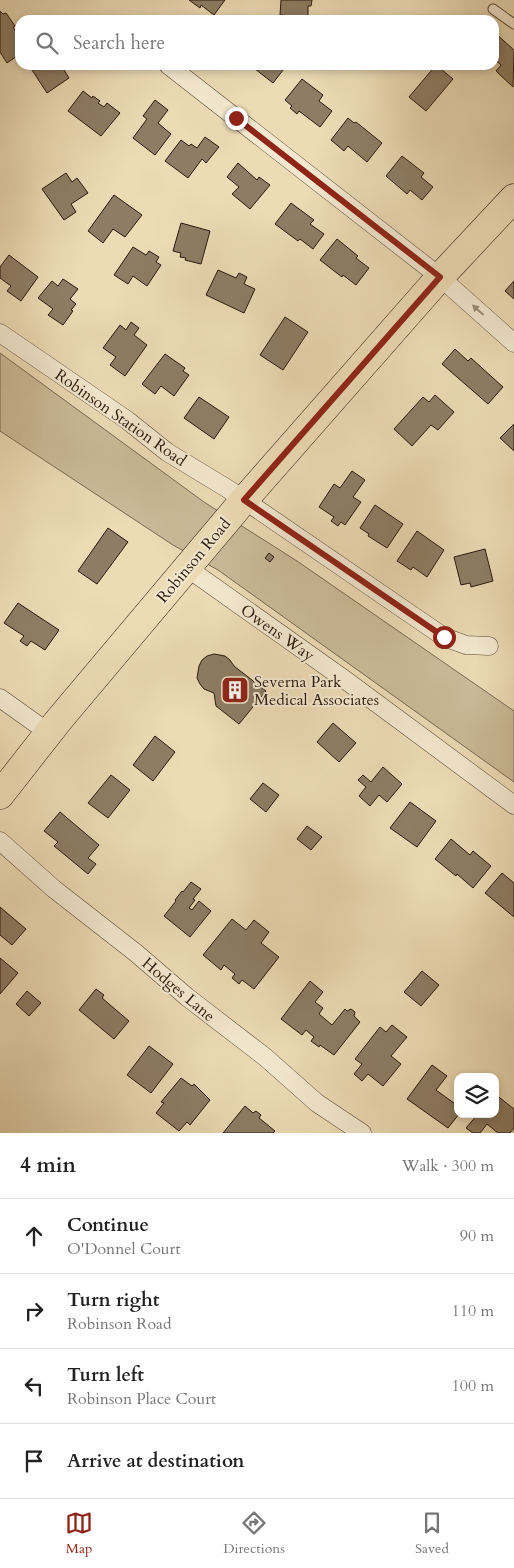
<!DOCTYPE html>
<meta charset="utf-8">
<style>
body{margin:0;font-family:Cardo,serif;background:#f2f2f2;color:#222}
.controls{position:absolute;right:15px;bottom:15px;display:grid;overflow:hidden;border-radius:10px;box-shadow:0 2px 8px #0003}
.controls button{width:45px;height:45px;display:grid;place-items:center;padding:0;border:0;border-bottom:1px solid #e0e0e0;background:#fff;color:#222;font:25px sans-serif}
.stop{position:absolute;width:15px;height:15px;margin:-11px;border:4px solid #8f2418;border-radius:50%;background:#fff}
.stop.end{background:#8f2418;border-color:#fff;box-shadow:0 1px 5px #0008}
.list{margin:0;padding:0;list-style:none}
h2{display:flex;justify-content:space-between;align-items:center;height:65px;margin:0;padding:0 20px;font-size:21px}
h2 small{font-size:16px;font-weight:400;color:#767676}
.list li{display:grid;grid-template-columns:32px 1fr auto;gap:15px;align-items:center;box-sizing:border-box;height:75px;padding:0 20px;border-top:1px solid #e0e0e0}
.list b{display:block;font-size:19px;white-space:nowrap}
.list p{margin:0;font-size:16px;white-space:nowrap;color:#767676}
.list em{font-size:16px;font-style:normal;color:#767676}
.icon{flex:none;width:28px;height:28px;fill:none;stroke:currentColor;stroke-width:2;stroke-linecap:round;stroke-linejoin:round}
.map{position:relative;flex:none;width:514px;height:1133px;overflow:hidden}
.search{position:absolute;background:#fff;box-shadow:0 2px 8px #0003;left:15px;right:15px;top:15px;height:55px;display:flex;align-items:center;gap:12px;box-sizing:border-box;padding:0 18px;border-radius:15px;color:#767676;font-size:19px}
.sheet{height:365px;background:#fff}
nav{display:flex;justify-content:space-around;align-items:center;box-sizing:border-box;height:70px;border-top:1px solid #e0e0e0;background:#fff;font-size:14px;color:#767676}
nav a{display:grid;justify-items:center;gap:2px}
nav .on{color:#8f2418}
.map>svg:first-child{display:block}
.green{fill:#cbba98;stroke:#7a6952}
.building{fill:#8e7d64;stroke:#28180d}
.lines{fill:none;stroke-linecap:round;stroke-linejoin:round}
.lane-casing{stroke:#594937;stroke-width:11}
.street-casing{stroke:#594937;stroke-width:19}
.primary-casing{stroke:#28180d;stroke-width:29}
.lane{stroke:#f3e8cf;stroke-width:9}
.street{stroke:#f3e8cf;stroke-width:18}
.primary{stroke:#ecdbb5;stroke-width:28}
.oneway{fill:#988a78}
.route{stroke:#8f2418;stroke-width:6}
.labels{text-anchor:middle;stroke-width:4;stroke-linejoin:round;paint-order:stroke}
.street-label{font-size:16px;fill:#28180d;stroke:#f3e8cf}
.poi-label{font-size:16px;fill:#28180d;stroke:#f3e8cf;text-anchor:start}
</style>
<div class="map">
<svg width="514" height="1133" viewBox="0 0 514 1133">
<rect width="100%" height="100%" fill="#ecdbb5"/>
<filter id="stains"><feTurbulence type="fractalNoise" baseFrequency=".004" numOctaves="4"/><feColorMatrix values="0 0 0 0 .2 0 0 0 0 .09 0 0 0 0 .02 0 0 0 .5 -.17"/></filter>
<radialGradient id="worn" r=".72"><stop offset=".6" stop-color="#630" stop-opacity="0"/><stop offset="1" stop-color="#630" stop-opacity=".3"/></radialGradient>
<polygon class="green" points="0,353 204,502 297,561 514,711 514,782 218,570 173,545 0,431"/>
<g class="building">
<polygon points="189,0 225,0 214,15 201,5 200,8"/>
<polygon points="281,0 312,0 311,6 308,6 308,17 280,15"/>
<polygon points="0,11 3,14 6,13 15,26 13,27 20,38 20,54 7,63 0,52"/>
<polygon points="494,32 514,50 513,87 496,71 501,65 494,59"/>
<polygon points="39,65 65,65 67,68 64,70 69,78 47,93 32,70"/>
<polygon points="250,65 287,65 273,83"/>
<polygon points="436,65 453,79 426,111 409,97"/>
<polygon points="302,79 323,95 319,101 332,111 320,127 299,111 297,114 290,108 292,106 285,100"/>
<polygon points="83,91 92,98 93,96 100,101 98,103 104,107 107,103 120,113 101,136 68,111"/>
<polygon points="155,100 168,110 158,123 171,134 155,155 133,138 147,119 143,116"/>
<polygon points="348,118 354,123 356,122 382,143 367,162 348,146 344,151 331,140"/>
<polygon points="205,137 219,147 206,163 202,159 188,178 165,161 181,140 189,146 191,144 197,148"/>
<polygon points="402,156 424,173 421,177 433,187 422,200 410,190 407,194 386,176"/>
<polygon points="238,163 257,180 259,177 270,185 250,209 232,194 239,187 227,177"/>
<polygon points="66,173 72,182 77,178 88,193 71,204 76,212 64,220 42,189"/>
<polygon points="114,195 142,215 125,237 113,229 103,243 88,231"/>
<polygon points="291,203 314,220 310,224 324,234 313,249 300,239 298,241 275,224"/>
<polygon points="181,223 210,231 201,264 185,260 186,258 180,257 181,253 173,251"/>
<polygon points="337,239 358,256 356,258 369,268 356,285 343,275 342,277 320,260"/>
<polygon points="133,247 146,255 149,251 159,257 156,262 161,265 147,286 133,276 128,284 114,275"/>
<polygon points="9,255 38,277 21,301 7,291 11,286 0,278 0,267"/>
<polygon points="218,270 236,278 239,273 247,277 244,284 255,289 244,313 206,295"/>
<polygon points="63,279 78,289 70,299 76,304 71,310 73,311 63,325 48,315 53,309 38,298 52,281 58,286"/>
<polygon points="514,281 514,299 505,291"/>
<polygon points="285,317 308,332 283,370 260,355"/>
<polygon points="131,322 139,328 134,335 147,345 125,376 110,365 116,357 103,348 120,325 126,330"/>
<polygon points="455,349 468,361 471,358 503,387 488,404 442,364"/>
<polygon points="165,354 185,368 183,371 189,375 174,396 161,386 155,394 142,384"/>
<polygon points="435,395 454,412 438,430 431,425 412,446 394,429 423,397 429,402"/>
<polygon points="199,397 229,417 214,439 184,418"/>
<polygon points="514,424 514,451 500,438"/>
<polygon points="352,471 365,480 353,497 361,502 345,525 341,522 338,526 331,521 334,517 319,507 334,484 340,488"/>
<polygon points="375,505 403,524 387,548 368,536 369,534 360,528"/>
<polygon points="108,528 128,542 97,584 78,571"/>
<polygon points="417,531 444,550 427,577 413,567 411,570 397,561"/>
<polygon points="485,549 493,581 471,587 470,583 461,585 454,557"/>
<polygon points="269,553 274,557 270,562 265,558"/>
<polygon points="18,603 59,630 45,650 31,641 27,646 20,641 24,636 4,623"/>
<polygon points="214,654 225,656 230,660 234,666 266,691 239,724 216,706 214,693 204,689 200,684 197,678 199,666 202,660 207,656"/>
<polygon points="333,723 356,743 339,762 317,742"/>
<polygon points="155,736 175,752 153,781 133,765"/>
<polygon points="383,767 402,784 387,802 379,795 370,806 359,796 366,787 358,780 363,775 371,782"/>
<polygon points="111,775 130,790 108,818 88,803"/>
<polygon points="263,783 279,795 266,812 250,799"/>
<polygon points="410,802 436,821 417,847 390,828"/>
<polygon points="60,812 99,845 88,858 96,864 88,874 54,846 58,842 44,831"/>
<polygon points="307,826 322,837 311,850 297,839"/>
<polygon points="451,839 470,855 473,851 491,866 473,888 457,874 456,876 435,859"/>
<polygon points="502,873 514,883 514,917 485,893"/>
<polygon points="191,882 201,889 193,899 195,900 189,908 192,910 199,901 211,911 190,937 164,916 176,901 175,900 182,891 183,892"/>
<polygon points="0,907 26,929 12,945 0,935"/>
<polygon points="232,919 246,930 254,920 269,932 261,943 279,957 254,989 242,980 239,984 232,978 235,974 224,965 221,970 203,955"/>
<polygon points="0,958 18,973 0,994"/>
<polygon points="422,971 439,985 421,1006 404,992"/>
<polygon points="310,981 323,992 315,1002 323,1008 319,1014 332,1025 345,1009 347,1011 351,1009 355,1012 354,1016 360,1022 334,1055 320,1045 319,1047 311,1041 314,1037 306,1030 302,1035 281,1019"/>
<polygon points="96,989 104,995 102,998 129,1021 114,1039 79,1010"/>
<polygon points="27,991 41,1003 29,1016 16,1004"/>
<polygon points="392,1025 407,1037 391,1056 401,1064 383,1086 368,1074 362,1081 354,1074 362,1064 355,1059 380,1027 386,1032"/>
<polygon points="149,1046 173,1064 151,1093 127,1075"/>
<polygon points="432,1065 447,1076 436,1090 458,1106 459,1114 448,1128 407,1099"/>
<polygon points="181,1078 192,1086 194,1084 210,1100 190,1125 187,1122 179,1131 156,1113 164,1103 161,1102"/>
<polygon points="495,1094 514,1109 514,1128 510,1133 498,1133 487,1124 480,1133 473,1133 466,1128 478,1114 495,1114"/>
<polygon points="245,1106 253,1113 256,1111 261,1115 259,1118 275,1131 273,1133 223,1133"/>
</g>
<g class="lines">
<defs>
<polyline id="lane" points="493,9 514,24"/>
<g id="street">
<polyline points="168,65 440,277 514,343"/>
<polyline points="0,333 127,420 167,452 228,489 444,637 466,645 489,646"/>
<polyline points="186,567 344,679 514,805"/>
<polyline points="0,698 49,733"/>
<polyline points="0,841 54,889 136,953 187,997 265,1057 317,1103 362,1133"/>
</g>
<polyline id="primary" points="0,795 58,721 244,500 440,277 514,198"/>
</defs>
<use href="#lane" class="lane-casing"/>
<use href="#street" class="street-casing"/>
<use href="#primary" class="primary-casing"/>
<use href="#lane" class="lane"/>
<use href="#street" class="street"/>
<use href="#primary" class="primary"/>
</g>
<defs><path id="oneway-solid" d="M-6-.8H1V-3.2L6.5 0L1 3.2V.8H-6Z" transform="scale(1.25)"/></defs>
<use class="oneway" href="#oneway-solid" transform="translate(478 310) rotate(-138)"/>
<g class="lines">
<polyline class="route" points="236,118 440,277 244,500 444,637"/>
</g>
<defs>
<symbol id="building-square" viewBox="-11 -11 22 22"><rect x="-9" y="-9" width="18" height="18" rx="4" fill="#8f2418" stroke="#f3e8cf"/><path d="M-4-6H4V6H1V3H-1V6H-4ZM-2.5-4.3h1.7v1.8h-1.7ZM.8-4.3h1.7v1.8H.8ZM-2.5-1h1.7V.8h-1.7ZM.8-1h1.7V.8H.8Z" fill="#fff"/></symbol>
</defs>
<g fill-rule="evenodd">
<use href="#building-square" x="219" y="674" width="32" height="32"/>
</g>
<g class="labels">
<g class="street-label">
<text transform="translate(121 417) rotate(35)" y="6">Robinson Station Road</text>
<text transform="translate(193 560) rotate(-50)" y="6">Robinson Road</text>
<text transform="translate(278 632) rotate(35)" y="6">Owens Way</text>
<text transform="translate(179 989) rotate(40)" y="6">Hodges Lane</text>
</g>
<g class="poi-label">
<text x="254" y="687">Severna Park<tspan x="254" dy="18">Medical Associates</tspan></text>
</g>
</g>
<rect width="100%" height="100%" filter="url(#stains)"/>
<rect width="100%" height="100%" fill="url(#worn)"/>
</svg>
<div class="controls">
<button><svg class="icon" aria-label="layers" viewBox="0 0 24 24"><path d="M12 4l9 5-9 5-9-5zM3 14l9 5 9-5"/></svg></button>
</div>
<div class="stop" style="left:444px;top:637px"></div>
<div class="stop end" style="left:236px;top:118px"></div>
<div class="search"><svg class="icon" aria-label="search" viewBox="0 0 24 24"><circle cx="10" cy="10" r="6"/><path d="M15 15l6 6"/></svg>Search here</div>
</div>
<section class="sheet">
<h2>4 min<small>Walk · 300 m</small></h2>
<ul class="list">
<li><svg class="icon" aria-label="ahead" viewBox="0 0 24 24"><path d="M12 20V5M6 11l6-6 6 6"/></svg><div><b>Continue</b><p>O'Donnel Court</p></div><em>90 m</em></li>
<li><svg class="icon" aria-label="right" viewBox="0 0 24 24"><path d="M7 20v-9h11M14 6l5 5-5 5"/></svg><div><b>Turn right</b><p>Robinson Road</p></div><em>110 m</em></li>
<li><svg class="icon" aria-label="left" viewBox="0 0 24 24"><path d="M17 20v-9H6M10 6l-5 5 5 5"/></svg><div><b>Turn left</b><p>Robinson Place Court</p></div><em>100 m</em></li>
<li><svg class="icon" aria-label="arrive" viewBox="0 0 24 24"><path d="M6 21V4h12l-3 4 3 4H6"/></svg><div><b>Arrive at destination</b></div></li>
</ul>
</section>
<nav>
<a class="on"><svg class="icon" aria-label="map" viewBox="0 0 24 24"><path d="M3 6l6-2 6 2 6-2v14l-6 2-6-2-6 2zM9 4v14M15 6v14"/></svg>Map</a>
<a><svg class="icon" aria-label="directions" viewBox="0 0 24 24"><path d="M12 3l9 9-9 9-9-9zM9 14v-3h6M13 9l2 2-2 2"/></svg>Directions</a>
<a><svg class="icon" aria-label="saved" viewBox="0 0 24 24"><path d="M7 4h10v16l-5-4-5 4z"/></svg>Saved</a>
</nav>
